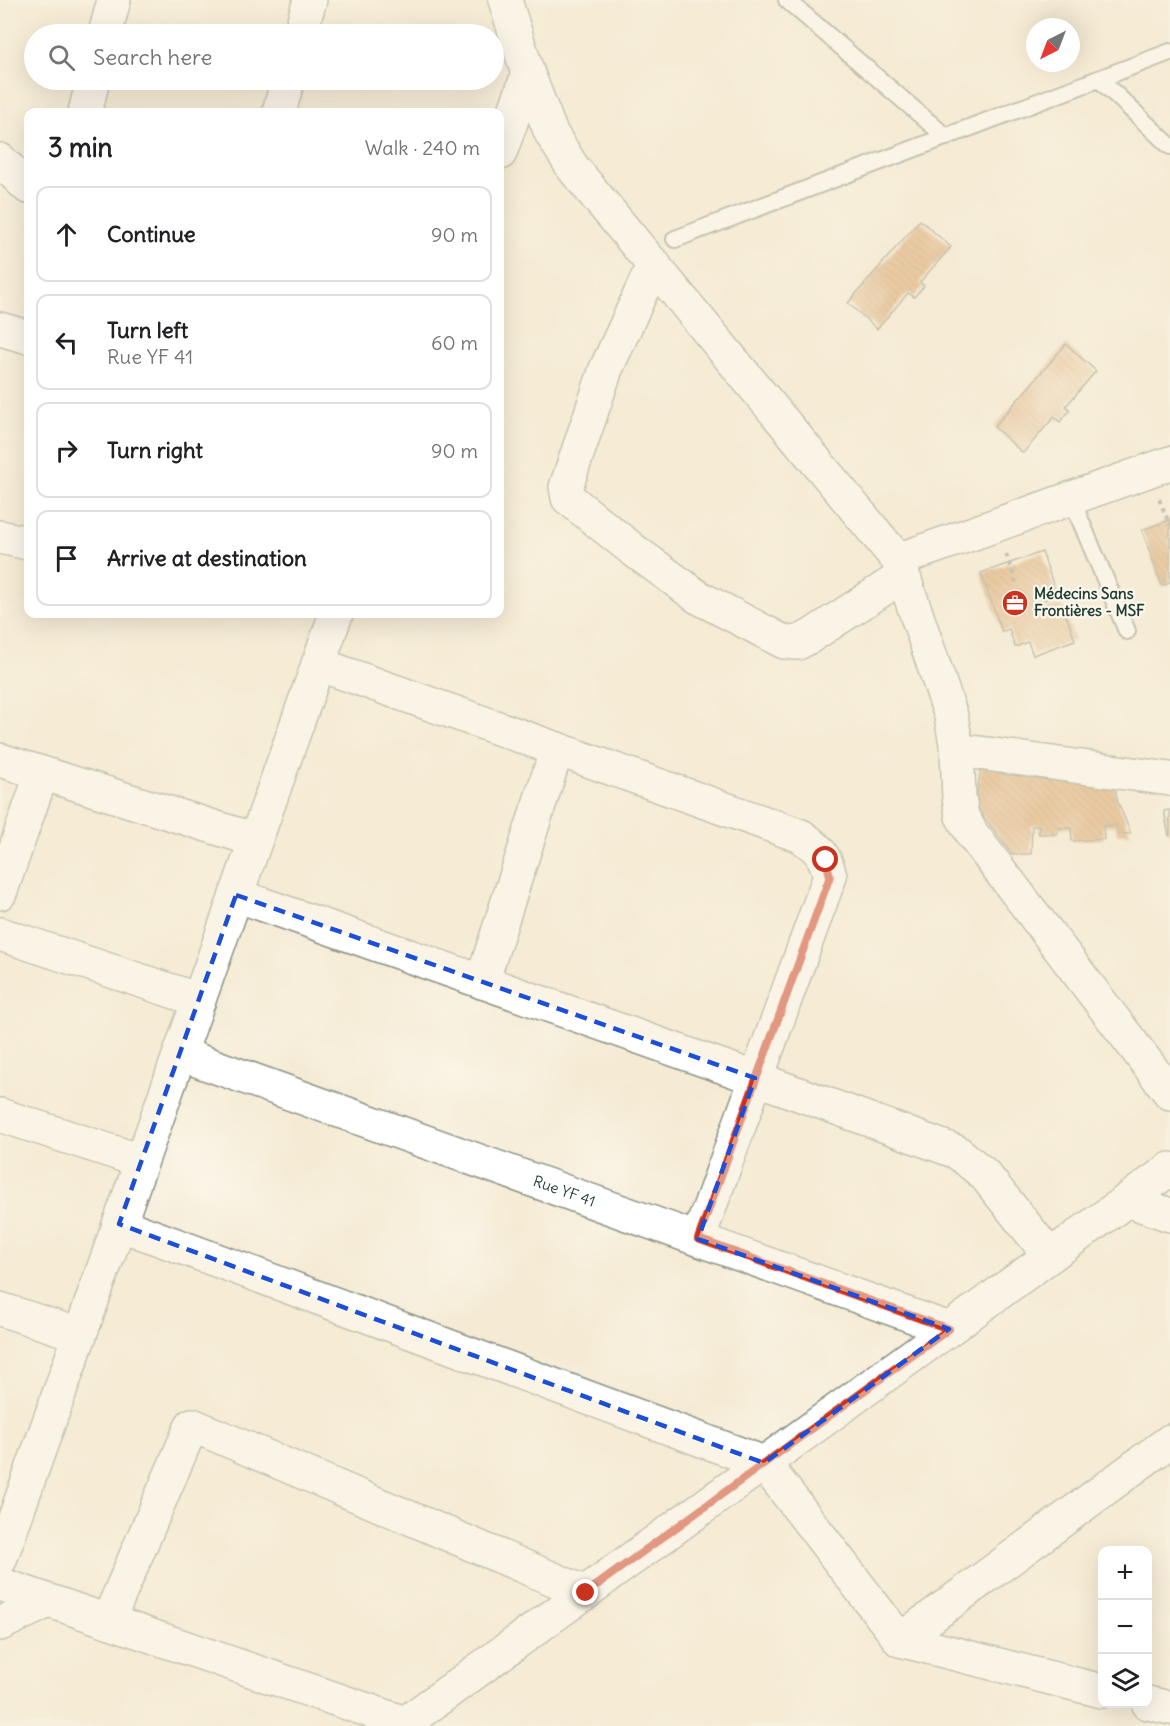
<!DOCTYPE html>
<meta charset="utf-8">
<style>
body{margin:0;font-family:Delius,sans-serif;background:#f2f2f2;color:#202124}
.controls{position:absolute;right:18px;bottom:18px;display:grid;overflow:hidden;border-radius:12px;box-shadow:0 6px 24px #0002}
.controls button{width:54px;height:54px;display:grid;place-items:center;padding:0;border:0;border-bottom:2px solid #e0e0e0;background:#fff;color:#202124;font:30px sans-serif}
.compass{position:absolute;left:1026px;top:18px;width:54px;height:54px;border-radius:50%;background:#fff;box-shadow:0 6px 24px #0002;rotate:222deg}
.stop{position:absolute;width:18px;height:18px;margin:-14px;border:4px solid #c8321e;border-radius:50%;background:#fff}
.stop.end{background:#c8321e;border-color:#fff;box-shadow:0 2px 6px #0008}
.list{margin:0;padding:0;list-style:none}
h2{display:flex;justify-content:space-between;align-items:center;height:78px;margin:0;padding:0 24px;font-size:26px}
h2 small{font-size:20px;font-weight:400;color:#757577}
.list li{display:grid;grid-template-columns:39px 1fr auto;gap:18px;align-items:center;box-sizing:border-box;height:96px;margin:0 12px 12px;padding:0 12px;border:2px solid #e0e0e0;border-radius:12px}
.list b{display:block;font-size:22px;white-space:nowrap}
.list p{margin:0;font-size:20px;white-space:nowrap;color:#757577}
.list em{font-size:20px;font-style:normal;color:#757577}
.icon{flex:none;width:33px;height:33px;fill:none;stroke:currentColor;stroke-width:2;stroke-linecap:round;stroke-linejoin:round}
.map{position:relative;flex:none;width:1170px;height:1726px;overflow:hidden}
.search{position:absolute;background:#fff;box-shadow:0 6px 24px #0002;left:24px;top:24px;width:480px;height:66px;display:flex;align-items:center;gap:15px;box-sizing:border-box;padding:0 21px;border-radius:33px;color:#757577;font-size:22px}
.panel{position:absolute;background:#fff;box-shadow:0 6px 24px #0002;left:24px;top:108px;width:480px;height:510px;border-radius:12px}
.map>svg:first-child{display:block}
.building{fill:url(#building-back-hatch)}
.lines{fill:none;stroke-linecap:round;stroke-linejoin:round}
.service-casing{stroke:#8a9484;stroke-width:20}
.minor-casing{stroke:#8a9484;stroke-width:36}
.path{stroke:#8a9484;stroke-width:4;stroke-dasharray:4.5 4.5;stroke-linecap:butt}
.service{stroke:#fff;stroke-width:16}
.minor{stroke:#fff;stroke-width:33}
.route{stroke:#c8321e;stroke-width:8}
.marked{fill:none;stroke:#1d4ed8;stroke-width:4.5;stroke-dasharray:12 8;stroke-linejoin:round}
.labels{text-anchor:middle;stroke-width:4.5;stroke-linejoin:round;paint-order:stroke}
.poi-label{font-size:15px;font-weight:bold;fill:#1f3d34;stroke:#fbf7ec;text-anchor:start}
.street-label{font-size:15px;fill:#1f3d34;stroke:#fbf7ec}
</style>
<div class="map">
<svg width="1170" height="1726" viewBox="0 0 1170 1726">
<defs>
<pattern id="building-back-hatch" width="6" height="6" patternUnits="userSpaceOnUse" patternTransform="scale(1.5)"><rect width="6" height="6" fill="#dba164"/><path d="M-1 5l2 2M0 0l6 6M5-1l2 2" fill="none" stroke="#b18453"/></pattern>
</defs>
<rect width="100%" height="100%" fill="#fbf7ec"/>
<filter id="ink" filterUnits="userSpaceOnUse"><feTurbulence type="fractalNoise" baseFrequency=".0167" numOctaves="2"/><feDisplacementMap in="SourceGraphic" scale="12" xChannelSelector="R" yChannelSelector="G"/><feConvolveMatrix kernelMatrix="1 2 1 2 8 2 1 2 1" color-interpolation-filters="sRGB"/></filter>
<filter id="wash" filterUnits="userSpaceOnUse"><feTurbulence type="fractalNoise" baseFrequency=".008" numOctaves="4" result="noise"/><feDisplacementMap in="SourceGraphic" scale="24" xChannelSelector="R" yChannelSelector="G"/><feGaussianBlur stdDeviation="1.35" result="paint"/><feColorMatrix in="noise" values="0 0 0 0 0 0 0 0 0 0 0 0 0 0 0 0 0 1.4 0 .05"/><feComposite in="paint" operator="in"/></filter>
<g filter="url(#wash)">
<rect width="100%" height="100%" fill="#f5ebd4"/>
<g id="blocks">
<g class="building">
<polygon points="920,220 951,247 920,282 924,286 914,297 908,293 877,329 848,303"/>
<polygon points="1066,344 1096,371 1066,406 1070,410 1060,422 1054,417 1023,453 994,427"/>
<polygon points="1170,520 1170,583 1162,586 1142,530"/>
<polygon points="1042,552 1057,595 1038,602 1041,611 1062,604 1075,640 1033,655 1028,642 1015,647 1009,629 1002,632 981,573"/>
<polygon points="982,762 1115,786 1117,800 1131,834 1117,834 1116,825 1103,826 1104,839 1072,841 1071,828 1059,828 1057,834 1039,834 1039,826 1032,826 1031,854 1012,854 975,805"/>
<polygon points="1170,810 1170,836 1169,836 1164,811"/>
</g>
</g>
</g>
<g filter="url(#ink)">
<use href="#blocks" fill-opacity="0" stroke="#8a9484" stroke-width="1.5"/>
<g class="lines">
<defs>
<g id="service">
<polyline points="787,0 946,137"/>
<polyline points="1099,79 1170,146"/>
<polyline points="675,239 1170,52"/>
<polyline points="1071,498 1127,631"/>
</g>
<g id="minor">
<polyline points="505,0 528,74 551,133 573,168 898,560 1170,463"/>
<polyline points="105,34 114,0"/>
<polyline points="300,34 310,0"/>
<polyline points="85,112 93,80"/>
<polyline points="279,112 288,80"/>
<polyline points="500,153 528,74"/>
<polyline points="0,160 28,187"/>
<polyline points="654,264 606,369 566,487 568,498 632,549 698,597 784,642 798,643 811,636 903,576"/>
<polyline points="0,329 28,337"/>
<polyline points="0,537 28,543"/>
<polyline points="898,560 951,716 957,750 959,797 962,816 972,834 1170,1093"/>
<path d="M318,664L801,836C818,848 825,855 830,876L698,1239"/>
<polyline points="957,750 1170,779"/>
<polyline points="0,760 255,840"/>
<polyline points="0,893 42,773"/>
<polyline points="236,895 755,1078 957,1152 984,1174 1050,1256"/>
<polyline points="0,934 199,1000"/>
<polyline points="482,982 557,749"/>
<path id="s1" d="M180,1054L949,1329"/>
<polyline points="0,1115 141,1161"/>
<polyline points="1127,1200 1170,1215"/>
<polyline points="119,1224 764,1463 900,1640 1102,1691"/>
<polyline points="0,1309 80,1335"/>
<polyline points="0,1560 336,614"/>
<polyline points="0,1584 414,1726"/>
<polyline points="108,1621 192,1425 586,1593"/>
<polyline points="0,1624 48,1601"/>
<polyline points="900,1640 1170,1441"/>
<polyline points="1148,1703 1170,1708"/>
<polyline points="401,1726 1170,1169"/>
</g>
</defs>
<use href="#service" class="service-casing"/>
<use href="#minor" class="minor-casing"/>
<g class="path">
<polyline points="1159,499 1170,525"/>
<polyline points="1006,554 1016,582"/>
</g>
<use href="#service" class="service"/>
<use href="#minor" class="minor"/>
</g>
</g>
<g class="lines" filter="url(#ink)">
<polyline class="route" points="586,1593 949,1329 698,1239 830,876 826,860"/>
</g>
<path d="M0 0H1170V1726H0ZM236,895L755,1078L698,1239L949,1329L764,1463L119,1224Z" fill="#f5ebd4" fill-opacity=".55" fill-rule="evenodd"/>
<path class="marked" d="M236,895L755,1078L698,1239L949,1329L764,1463L119,1224Z"/>
<defs>
<symbol id="office-disc" viewBox="-11 -11 22 22"><circle r="9.5" fill="#c8321e" stroke="#fbf7ec"/><path d="M-6-3h4V-5.5h4V-3h4V5H-6ZM-1-4.5V-3h2v-1.5ZM-6 0V1H6V0Z" fill="#fff"/></symbol>
</defs>
<g fill-rule="evenodd">
<use href="#office-disc" x="1000" y="588" width="30" height="30"/>
</g>
<g class="labels">
<g class="poi-label">
<text x="1034" y="599">Médecins Sans<tspan x="1034" dy="17">Frontières - MSF</tspan></text>
</g>
<g class="street-label">
<text dy="5" stroke="none"><textPath href="#s1" startOffset="408">Rue YF 41</textPath></text>
</g>
</g>
</svg>
<div class="controls">
<button>+</button>
<button>−</button>
<button><svg class="icon" aria-label="layers" viewBox="0 0 24 24"><path d="M12 4l9 5-9 5-9-5zM3 14l9 5 9-5"/></svg></button>
</div>
<svg class="compass" viewBox="-18 -18 36 36"><path d="M0-13l5 13h-10z" fill="#e53935"/><path d="M0 13l5-13h-10z" fill="#757577"/></svg>
<div class="stop" style="left:826px;top:860px"></div>
<div class="stop end" style="left:586px;top:1593px"></div>
<div class="search"><svg class="icon" aria-label="search" viewBox="0 0 24 24"><circle cx="10" cy="10" r="6"/><path d="M15 15l6 6"/></svg>Search here</div>
<section class="panel">
<h2>3 min<small>Walk · 240 m</small></h2>
<ul class="list">
<li><svg class="icon" aria-label="ahead" viewBox="0 0 24 24"><path d="M12 20V5M6 11l6-6 6 6"/></svg><div><b>Continue</b></div><em>90 m</em></li>
<li><svg class="icon" aria-label="left" viewBox="0 0 24 24"><path d="M17 20v-9H6M10 6l-5 5 5 5"/></svg><div><b>Turn left</b><p>Rue YF 41</p></div><em>60 m</em></li>
<li><svg class="icon" aria-label="right" viewBox="0 0 24 24"><path d="M7 20v-9h11M14 6l5 5-5 5"/></svg><div><b>Turn right</b></div><em>90 m</em></li>
<li><svg class="icon" aria-label="arrive" viewBox="0 0 24 24"><path d="M6 21V4h12l-3 4 3 4H6"/></svg><div><b>Arrive at destination</b></div></li>
</ul>
</section>
</div>
